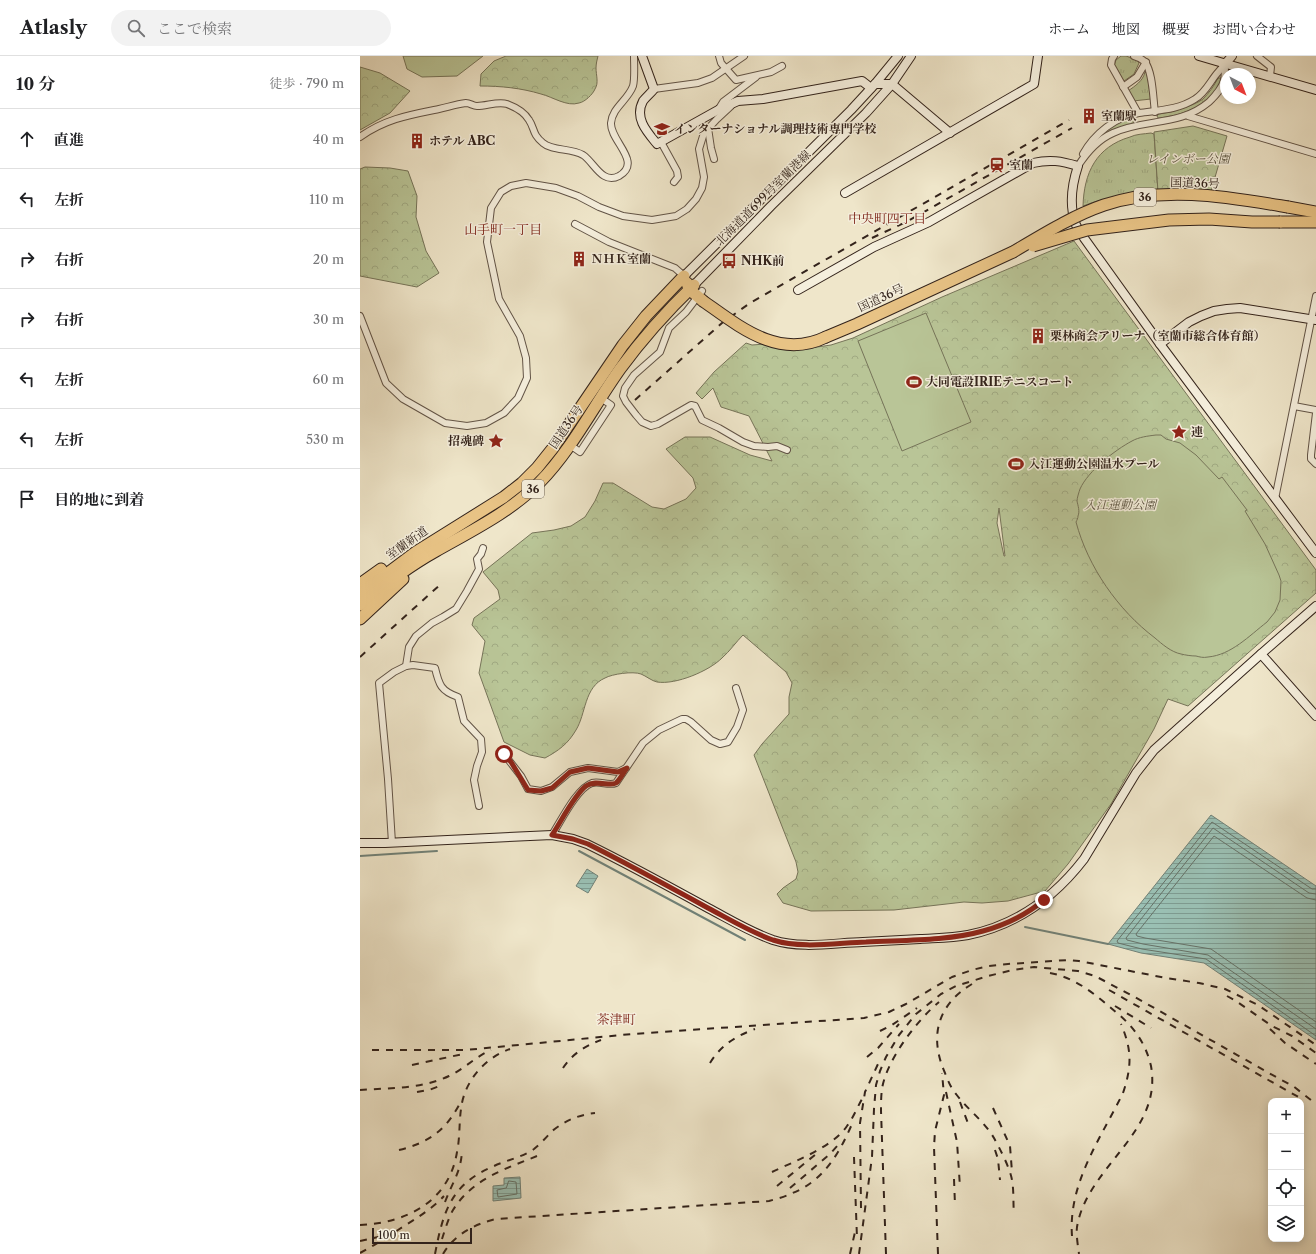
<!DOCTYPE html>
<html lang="ja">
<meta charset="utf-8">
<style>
body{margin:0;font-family:"Libre Caslon Text","Noto Serif JP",serif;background:#f2f2f2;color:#202124}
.controls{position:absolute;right:12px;bottom:12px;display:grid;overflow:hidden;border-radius:8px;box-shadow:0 2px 10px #0003}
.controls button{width:36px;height:36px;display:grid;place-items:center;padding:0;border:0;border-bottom:1px solid #e0e0e0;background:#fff;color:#202124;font:20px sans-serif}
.compass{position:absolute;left:860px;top:12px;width:36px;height:36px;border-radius:50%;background:#fff;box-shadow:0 2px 10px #0003;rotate:138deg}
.scale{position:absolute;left:12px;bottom:10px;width:100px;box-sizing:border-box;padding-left:4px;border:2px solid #33231b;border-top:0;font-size:11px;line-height:14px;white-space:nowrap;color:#33231b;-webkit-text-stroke:3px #f5efdd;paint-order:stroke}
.stop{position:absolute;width:12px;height:12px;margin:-9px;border:3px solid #8f2418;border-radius:50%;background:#fff}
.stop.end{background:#8f2418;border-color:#fff;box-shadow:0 1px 4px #0008}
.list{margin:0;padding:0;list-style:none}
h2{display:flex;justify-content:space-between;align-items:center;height:52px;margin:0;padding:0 16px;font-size:17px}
h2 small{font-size:13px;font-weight:400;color:#757577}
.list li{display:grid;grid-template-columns:26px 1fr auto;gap:12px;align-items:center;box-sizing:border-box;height:60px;padding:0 16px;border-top:1px solid #e0e0e0}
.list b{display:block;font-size:15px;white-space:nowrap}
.list em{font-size:13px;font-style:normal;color:#757577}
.icon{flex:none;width:22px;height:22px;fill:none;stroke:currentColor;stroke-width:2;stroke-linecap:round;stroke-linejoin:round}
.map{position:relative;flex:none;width:956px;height:1198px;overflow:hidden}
header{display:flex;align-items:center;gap:24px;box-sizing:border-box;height:56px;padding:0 20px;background:#fff;border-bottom:1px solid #e0e0e0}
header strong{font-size:19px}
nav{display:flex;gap:22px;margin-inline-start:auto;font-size:14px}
.search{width:280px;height:36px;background:#f2f2f2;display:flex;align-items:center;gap:10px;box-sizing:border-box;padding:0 14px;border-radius:22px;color:#757577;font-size:15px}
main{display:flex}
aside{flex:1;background:#fff}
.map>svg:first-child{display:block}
.grass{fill:url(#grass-tufts);stroke:#767459}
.forest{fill:url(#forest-crowns);stroke:#767459;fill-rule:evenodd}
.garden{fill:#b9c597;stroke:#767459}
.water{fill:url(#water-rules);stroke:#718177}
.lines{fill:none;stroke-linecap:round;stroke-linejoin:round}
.shore{stroke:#667268;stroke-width:1}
.stream{stroke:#718177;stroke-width:2}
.street-casing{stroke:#625447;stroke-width:8}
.secondary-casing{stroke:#33231b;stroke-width:10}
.highway-casing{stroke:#33231b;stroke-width:13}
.street{stroke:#f5efdd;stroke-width:6}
.secondary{stroke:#f5efdd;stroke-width:8}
.highway{stroke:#e8c385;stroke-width:11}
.rail{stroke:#33231b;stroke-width:2;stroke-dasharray:7 7;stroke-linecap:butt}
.highway-bridge-casing{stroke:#33231b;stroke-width:13;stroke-linecap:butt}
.highway-bridge{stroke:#e8c385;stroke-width:11}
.route{stroke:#8f2418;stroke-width:5}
.labels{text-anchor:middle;stroke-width:3;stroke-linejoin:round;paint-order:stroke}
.shield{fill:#f5efdd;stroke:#6d6055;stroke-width:1}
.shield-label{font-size:11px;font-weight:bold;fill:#33231b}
.poi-label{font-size:12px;font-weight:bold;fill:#33231b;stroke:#f5efdd;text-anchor:start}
.park-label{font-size:12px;font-style:italic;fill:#5b5440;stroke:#f5efdd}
.street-label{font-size:12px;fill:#33231b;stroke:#f5efdd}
.neighbourhood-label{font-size:13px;fill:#7a1f14;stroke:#f5efdd}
</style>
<header>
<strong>Atlasly</strong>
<div class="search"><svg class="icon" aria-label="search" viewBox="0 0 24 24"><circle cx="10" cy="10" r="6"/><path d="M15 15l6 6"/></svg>ここで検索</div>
<nav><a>ホーム</a><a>地図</a><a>概要</a><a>お問い合わせ</a></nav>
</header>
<main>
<aside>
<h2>10 分<small>徒歩 · 790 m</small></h2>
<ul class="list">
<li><svg class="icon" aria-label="ahead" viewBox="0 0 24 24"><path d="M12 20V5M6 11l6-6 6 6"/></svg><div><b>直進</b></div><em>40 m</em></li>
<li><svg class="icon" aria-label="left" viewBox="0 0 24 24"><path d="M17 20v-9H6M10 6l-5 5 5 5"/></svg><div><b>左折</b></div><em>110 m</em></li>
<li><svg class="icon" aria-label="right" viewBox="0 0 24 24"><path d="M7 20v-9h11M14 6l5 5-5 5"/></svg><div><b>右折</b></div><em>20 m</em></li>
<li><svg class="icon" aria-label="right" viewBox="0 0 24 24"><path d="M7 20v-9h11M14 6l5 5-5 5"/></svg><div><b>右折</b></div><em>30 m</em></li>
<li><svg class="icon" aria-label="left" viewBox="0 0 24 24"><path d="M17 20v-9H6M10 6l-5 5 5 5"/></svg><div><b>左折</b></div><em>60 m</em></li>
<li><svg class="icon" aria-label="left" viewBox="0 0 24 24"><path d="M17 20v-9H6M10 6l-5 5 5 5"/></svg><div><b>左折</b></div><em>530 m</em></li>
<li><svg class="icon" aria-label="arrive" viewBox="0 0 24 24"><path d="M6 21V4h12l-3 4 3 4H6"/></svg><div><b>目的地に到着</b></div></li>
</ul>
</aside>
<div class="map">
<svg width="956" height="1198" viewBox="0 0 956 1198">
<defs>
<pattern id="grass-tufts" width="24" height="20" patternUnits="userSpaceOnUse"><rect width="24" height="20" fill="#b9c597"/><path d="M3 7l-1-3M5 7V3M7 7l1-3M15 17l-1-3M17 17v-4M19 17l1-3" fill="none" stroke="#a0a982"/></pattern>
<pattern id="forest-crowns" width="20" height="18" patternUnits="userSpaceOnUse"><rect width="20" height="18" fill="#b9c597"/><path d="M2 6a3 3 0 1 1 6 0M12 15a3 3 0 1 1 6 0" fill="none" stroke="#a0a982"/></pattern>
<pattern id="water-rules" width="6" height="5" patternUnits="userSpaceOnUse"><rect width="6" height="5" fill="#9ac0b4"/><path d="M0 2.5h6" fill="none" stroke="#7e9c92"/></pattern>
</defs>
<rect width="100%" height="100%" fill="#efe6ca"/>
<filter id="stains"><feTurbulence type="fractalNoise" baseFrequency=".005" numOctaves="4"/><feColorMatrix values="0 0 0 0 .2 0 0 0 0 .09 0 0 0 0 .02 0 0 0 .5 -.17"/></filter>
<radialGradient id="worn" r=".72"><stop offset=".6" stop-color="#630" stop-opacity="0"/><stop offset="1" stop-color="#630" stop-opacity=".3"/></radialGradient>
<g class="grass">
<polygon points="761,0 766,0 777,4 779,7 774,18 764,25 762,24 754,10 756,4"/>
<path d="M785,16L787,18L791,43L773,45L768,35C775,30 783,25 785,16Z"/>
<path d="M858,22H861L862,24C859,29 857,34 854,38C840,53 818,60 798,62L797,60L798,58C809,57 834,50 843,43C849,37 854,30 858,22Z"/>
<path d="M772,61L774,64L773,68L743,79C749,70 761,63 772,61Z"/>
<path d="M791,77L794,78L798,136C771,138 748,140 723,150C724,117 736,91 770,81C776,78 784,78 791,77Z"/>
</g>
<g class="forest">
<path d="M146,0H238C237,4 236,8 236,12C236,19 239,27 235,33C233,38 225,46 219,47C207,51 193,41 181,38C161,32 141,30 120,30L121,18L134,5Z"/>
<polygon points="0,11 20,17 50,35 30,57 0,74"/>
<polygon points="833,70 867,80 851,135 798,136 794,76"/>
<polygon points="5,111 30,112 48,115 57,140 56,161 66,195 79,217 57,231 0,220 0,113"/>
<path d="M714,185L956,514V537L828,650L808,643L794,673L751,748L708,808L685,835L648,845L622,847L604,846L534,854L451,855L423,847L417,838L423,832L436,823L438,816L436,806L394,699L402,688L429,658V641L432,627L426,616L383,579C376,586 370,595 362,602C349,615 316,629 297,626C292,625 286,620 281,618C273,615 252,618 245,622C224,631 226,658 216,674C208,688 198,695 185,702L170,699L144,686L119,617L125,585L112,569L114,562L140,543L138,534L123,516L172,477L194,474L211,470L225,461L235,445L243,427H253L292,451L304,453L326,443L336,432L333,422L306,393L325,381H350L390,399L412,405L389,360L361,351L353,332L342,343L336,337L354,316L386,287L392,289L405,288L421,292L437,294L471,289L493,282L582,241ZM639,452L645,500H644L637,467Z"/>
</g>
<g class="garden">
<polygon points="43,0 123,0 97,20 62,21 47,13"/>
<polygon points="566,257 611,366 542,395 498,285"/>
<path d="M796,379H801L806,383L820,387L836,399L859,423L862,421L887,454L885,455L905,488L919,519L921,525L920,544L915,556L907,566C889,580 871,599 848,601C843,602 840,601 836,600C831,600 825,599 821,598C811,596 802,588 795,582C758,554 728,511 716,466C717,464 718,462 718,460C720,455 718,450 717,445C717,442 719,436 720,433C728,415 755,394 772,385C779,381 788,380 796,379Z"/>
</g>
<g class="water">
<polygon points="851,759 956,830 956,984 844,907 781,897 748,888"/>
<polygon points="227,813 238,820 228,837 216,830"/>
<polygon points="160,1121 161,1142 133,1145 133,1130 144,1129 144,1122"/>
</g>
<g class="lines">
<g class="shore">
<polyline points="956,833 952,833 852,766 757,885 758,887 782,893 846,903 956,980"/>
<polyline points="956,838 949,837 853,772 766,882 767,884 783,888 848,899 956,973"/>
<polyline points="956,844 947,842 854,780 776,878 777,880 785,882 851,893 956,966"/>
<polygon points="149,1125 156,1126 157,1138 138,1141 137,1134 146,1132"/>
</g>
<g class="stream">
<polyline points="219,795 385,884"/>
<polyline points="0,800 77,795"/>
<polyline points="665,871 748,888"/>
</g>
<defs>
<g id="street">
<polyline points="359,0 361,7 376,24 411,16 422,10"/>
<polyline points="754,0 752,3 751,9 778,57"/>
<path d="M774,0C778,1 782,3 785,6C793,16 793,43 795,56"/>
<polyline points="897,0 911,11 910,20"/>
<polyline points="763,31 777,21 786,6"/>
<polyline points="294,33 338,27 352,22 384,0"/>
<polyline points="358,54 363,46 396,21"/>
<polyline points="828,60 956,98"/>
<polyline points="348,72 351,92 354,103"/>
<path d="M0,81C25,63 49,59 79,53C88,51 97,48 106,47C110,47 113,50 117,50C127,50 138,45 147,48C155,51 165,57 169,64C175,73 172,78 183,87C192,95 211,92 223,99C234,106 242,129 259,120C283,106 250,85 251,67C252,52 268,44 273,30C275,23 274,8 274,0"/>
<polyline points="301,86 317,115 318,121 314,126"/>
<path d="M723,98C734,78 756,60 779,57C799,54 818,54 835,43C844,38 849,28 855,20C858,16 862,12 865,8"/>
<path d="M718,110C727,96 737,84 753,77C786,62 819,71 849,46C855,40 862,33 864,24C865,19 865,13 865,8"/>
<polyline points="215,168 249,186 315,212 324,220"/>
<polyline points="342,235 326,256 309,272 300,296 274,319 265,332 263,340 266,346 276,359 282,366 291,370 298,368 331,349 335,350 342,364 359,372 383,386 394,390 408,391 417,390 427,394"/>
<polyline points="0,260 26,327 43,343 85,367 107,370 126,367 144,357 158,342 167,322 166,302 160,280 139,243 127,186 131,152 141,136 151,130 166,127 196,132 218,140 239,151 263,160 292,164 316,160 327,153 336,143 342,132 344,121 339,93 344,77 357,63 371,50"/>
<polyline points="934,350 956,354"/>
<polyline points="956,357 951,399 951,403 956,408"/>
<polyline points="210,389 220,396 251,349 241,342"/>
<polyline points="915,443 956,240"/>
<path d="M46,610L53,609L75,612C79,629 81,635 98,641L104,665L121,683L122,696L117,710L114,724L119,750"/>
<polyline points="144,698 161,720 168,733 181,735 192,731 210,716 228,712 258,716 266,712"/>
<path d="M192,779C201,765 217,732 232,727C240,725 249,730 256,727L283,687L299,674L322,663H326L331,666L351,684L360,688L368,686L377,671L383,654L376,632"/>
<polyline points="32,787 28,723 19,627 34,616 46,610 49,591 56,580 72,567 83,561 96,553 107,535 119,513 117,503 121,498 123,492"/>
</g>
<g id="secondary">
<path d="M282,0L294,33C291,37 286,41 283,45C274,62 287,76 297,88L358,54L378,45L403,43L502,25L511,32"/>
<polyline points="839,0 956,34"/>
<polyline points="865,8 872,0"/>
<polyline points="515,28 532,28 590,77"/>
<polyline points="485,137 674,28 678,0"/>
<polyline points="324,220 491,54 515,28 538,0"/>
<polyline points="334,229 411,150 506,57 532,28 551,0"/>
<path d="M438,234L514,191L569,166L673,107C690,103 701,105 718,110C712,128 709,150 716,169C718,173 722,178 724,182L800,288L956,497"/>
<polyline points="800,288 829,266 841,260 854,255 867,253 880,252 956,264"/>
<polyline points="956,550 901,598 956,660"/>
<path d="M0,787H25L192,779L213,783L227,788C268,808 308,830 348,852C369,863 390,876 413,884C441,893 473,887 503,886C522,885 541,884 560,883C576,882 592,882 608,879C657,869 694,842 724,803L776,717L794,694L901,598"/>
</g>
<g id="highway">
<polyline points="928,151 956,156"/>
<polyline points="920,166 956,166"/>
<polyline points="327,227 329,233 343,245"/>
<polyline points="466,281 497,268 653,196"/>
<polyline points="0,528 21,513"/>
<polyline points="0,538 56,496 144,441 162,427 177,412 193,392 263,289 286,260 324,220"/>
<path d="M0,549C24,529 49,510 76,495C113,474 150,456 180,426C212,393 233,351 260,313C282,283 307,255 334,229"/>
<polyline points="0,563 43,523"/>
</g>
</defs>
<use href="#street" class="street-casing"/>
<use href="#secondary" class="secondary-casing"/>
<use href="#highway" class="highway-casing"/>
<use href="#street" class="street"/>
<use href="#secondary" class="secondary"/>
<use href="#highway" class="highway"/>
<g class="rail">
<polyline points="512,182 548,165 712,72"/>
<polyline points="275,344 362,267 390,247 709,64"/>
<polyline points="0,601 82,527"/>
<path d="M690,917C717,922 737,940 757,957C774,971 786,988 791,1010C803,1077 727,1110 717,1171C716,1179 718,1190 719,1198"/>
<path d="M612,928C577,949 569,981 585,1017C588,1025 591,1032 596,1038C608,1054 624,1065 634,1082C640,1093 650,1112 652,1124C654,1135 653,1147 654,1158"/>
<polyline points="749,934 942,1043"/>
<polyline points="867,940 876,945 912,970 932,980 956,997"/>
<polyline points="755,950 791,972"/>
<polyline points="910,973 925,987 956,1008"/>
<polyline points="520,975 532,969 557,952"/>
<polyline points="12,994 106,994 272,978 504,962 529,956 546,948 592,921 612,914 628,910 648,908 708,904 719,905 806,922 839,927 865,933 898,949 956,989"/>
<polyline points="507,1001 518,992 539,968"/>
<path d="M350,1007C361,989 376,980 395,973"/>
<polyline points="52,1009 103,998"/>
<path d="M203,1012C212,998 225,990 241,984"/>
<path d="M0,1034C29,1032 62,1033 89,1020C104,1013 115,1001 131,994"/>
<polyline points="57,1036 69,1034 82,1029"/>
<polyline points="586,1036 597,1086 600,1131"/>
<polyline points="600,1046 609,1070"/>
<polyline points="633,1052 650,1090 652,1116"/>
<path d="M39,1094C68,1087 85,1075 99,1049"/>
<polyline points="635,1094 638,1103 640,1124"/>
<polyline points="494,1101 497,1182"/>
<path d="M412,1116C435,1105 473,1091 487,1070C493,1062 497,1052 502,1043"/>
<polyline points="594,1123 595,1149"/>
<polyline points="417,1130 456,1098"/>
<polyline points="430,1132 470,1098 479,1088"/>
<path d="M85,1146C92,1127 101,1116 102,1095"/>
<polyline points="501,1152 500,1067 505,1036 518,1008"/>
<path d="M0,1169C46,1167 89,1146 97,1096C100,1082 99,1067 101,1053C104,1026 124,1002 150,993"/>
<path d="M712,1180C708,1127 741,1082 763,1037C772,1010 772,994 761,968"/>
<path d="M82,1183C85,1174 88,1163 93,1154C112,1123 145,1113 177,1100"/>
<polyline points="0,1185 23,1180"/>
<path d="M0,1197C13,1190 26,1182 38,1174C55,1163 71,1154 84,1140"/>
<path d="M75,1198C83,1157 90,1129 132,1111C146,1104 161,1102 174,1093C180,1088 186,1082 191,1076C204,1065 218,1059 235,1057"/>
<path d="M83,1198C94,1179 114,1168 136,1163L409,1145C416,1143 424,1141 430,1138C463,1126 479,1098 492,1068"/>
<polyline points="490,1198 495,1176"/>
<polyline points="499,1198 512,1101 514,1053 516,1029 520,1015 526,1001 539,979 556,958 581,938 596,930 628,920 653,914 674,911 718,915 735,920 773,940 916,1021 933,1030 956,1048"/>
<path d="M526,1198L521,1055C521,1048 521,1040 522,1033C526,1005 557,964 579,946"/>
<polyline points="578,1198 574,1091 575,1075 584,1039 582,1017"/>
</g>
<defs>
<g id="highway-bridge">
<polyline points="673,190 727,174 809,164 849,163 892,166 920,166"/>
<path d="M653,196C682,179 712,160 744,149C804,129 868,141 928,151"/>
<path d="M343,245C380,271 419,304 466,281"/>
</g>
</defs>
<use href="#highway-bridge" class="highway-bridge-casing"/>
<use href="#highway-bridge" class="highway-bridge"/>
</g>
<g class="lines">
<path class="route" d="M144,698L151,706L168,734L181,735L192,732L210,716L228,712L258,716L267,712C263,717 260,724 256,727C250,731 236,723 226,730C214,739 201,766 192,779L213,783L228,788C268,808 308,830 348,852C369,863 390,876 413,884C441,893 476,887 506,886C542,884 588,885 623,875C645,869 666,859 684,844"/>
</g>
<defs>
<symbol id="building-bare" viewBox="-9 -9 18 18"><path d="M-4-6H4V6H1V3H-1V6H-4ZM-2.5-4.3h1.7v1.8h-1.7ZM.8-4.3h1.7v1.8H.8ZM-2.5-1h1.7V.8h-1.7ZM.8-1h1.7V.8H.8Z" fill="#8f2418" stroke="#f5efdd" stroke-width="2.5" paint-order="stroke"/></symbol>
<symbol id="university-bare" viewBox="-9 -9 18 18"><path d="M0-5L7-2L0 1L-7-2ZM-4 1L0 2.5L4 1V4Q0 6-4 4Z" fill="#8f2418" stroke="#f5efdd" stroke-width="2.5" paint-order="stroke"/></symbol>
<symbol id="station-bare" viewBox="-9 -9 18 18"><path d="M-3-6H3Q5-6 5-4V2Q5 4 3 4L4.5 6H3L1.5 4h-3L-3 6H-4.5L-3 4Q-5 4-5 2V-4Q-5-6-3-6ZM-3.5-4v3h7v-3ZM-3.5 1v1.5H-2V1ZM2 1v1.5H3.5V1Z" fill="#8f2418" stroke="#f5efdd" stroke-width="2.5" paint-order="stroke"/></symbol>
<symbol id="bus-bare" viewBox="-9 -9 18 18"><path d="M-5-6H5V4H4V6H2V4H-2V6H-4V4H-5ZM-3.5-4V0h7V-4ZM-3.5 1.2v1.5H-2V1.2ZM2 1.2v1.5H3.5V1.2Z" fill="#8f2418" stroke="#f5efdd" stroke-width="2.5" paint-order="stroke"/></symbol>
<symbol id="stadium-bare" viewBox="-9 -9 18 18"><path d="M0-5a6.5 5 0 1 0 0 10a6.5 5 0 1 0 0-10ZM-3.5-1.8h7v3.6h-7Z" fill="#8f2418" stroke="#f5efdd" stroke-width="2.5" paint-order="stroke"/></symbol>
<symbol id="sight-bare" viewBox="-9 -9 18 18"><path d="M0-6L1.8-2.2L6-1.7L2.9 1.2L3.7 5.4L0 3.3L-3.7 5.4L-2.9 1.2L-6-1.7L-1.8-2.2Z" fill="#8f2418" stroke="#f5efdd" stroke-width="2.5" paint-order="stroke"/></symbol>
</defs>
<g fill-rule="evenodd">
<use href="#building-bare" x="718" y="49" width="22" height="22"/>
<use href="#university-bare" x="291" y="62" width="22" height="22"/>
<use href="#building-bare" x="46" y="74" width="22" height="22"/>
<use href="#station-bare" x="626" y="98" width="22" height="22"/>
<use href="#building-bare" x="208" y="192" width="22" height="22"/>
<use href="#bus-bare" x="358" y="194" width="22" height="22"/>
<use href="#building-bare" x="667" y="269" width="22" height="22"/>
<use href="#stadium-bare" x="543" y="315" width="22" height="22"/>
<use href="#sight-bare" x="808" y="365" width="22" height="22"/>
<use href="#sight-bare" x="125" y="374" width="22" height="22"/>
<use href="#stadium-bare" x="645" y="397" width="22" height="22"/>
</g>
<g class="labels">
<g class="shield">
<rect x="774" y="132" width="22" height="18" rx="3"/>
<rect x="162" y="424" width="22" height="18" rx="3"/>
</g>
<g class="shield-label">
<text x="785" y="145">36</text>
<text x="173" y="437">36</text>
</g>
<g class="poi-label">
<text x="741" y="64">室蘭駅</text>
<text x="314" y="77">インターナショナル調理技術専門学校</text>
<text x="69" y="89">ホテル ABC</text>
<text x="649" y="113">室蘭</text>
<text x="231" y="207">ＮＨＫ室蘭</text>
<text x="381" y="209">NHK前</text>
<text x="690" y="284">栗林商会アリーナ（室蘭市総合体育館）</text>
<text x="566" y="330">大同電設IRIEテニスコート</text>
<text x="831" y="380">連</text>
<text x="124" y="389" text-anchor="end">招魂碑</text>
<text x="668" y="412">入江運動公園温水プール</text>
</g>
<g class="park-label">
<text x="828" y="107">レインボー公園</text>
<text x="760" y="453">入江運動公園</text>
</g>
<g class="street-label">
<text transform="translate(835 127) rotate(2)" y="4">国道36号</text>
<text transform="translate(403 142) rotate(-45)" y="4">北海道道699号室蘭港線</text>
<text transform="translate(521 242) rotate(-25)" y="4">国道36号</text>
<text transform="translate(206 371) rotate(-56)" y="4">国道36号</text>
<text transform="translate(47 487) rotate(-35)" y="4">室蘭新道</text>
</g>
<g class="neighbourhood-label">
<text x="527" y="167">中央町四丁目</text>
<text x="143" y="178">山手町一丁目</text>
<text x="256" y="968">茶津町</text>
</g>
</g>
<rect width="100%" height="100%" filter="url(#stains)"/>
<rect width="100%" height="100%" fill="url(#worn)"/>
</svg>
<div class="controls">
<button>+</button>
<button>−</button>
<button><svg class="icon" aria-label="locate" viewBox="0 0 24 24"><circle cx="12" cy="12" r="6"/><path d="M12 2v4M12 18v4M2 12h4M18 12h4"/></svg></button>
<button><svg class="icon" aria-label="layers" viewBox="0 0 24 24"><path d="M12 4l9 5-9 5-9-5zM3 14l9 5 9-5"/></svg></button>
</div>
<svg class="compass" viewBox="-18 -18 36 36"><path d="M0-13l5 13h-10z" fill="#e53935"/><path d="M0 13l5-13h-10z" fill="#757577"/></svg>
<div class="scale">100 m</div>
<div class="stop" style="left:144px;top:698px"></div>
<div class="stop end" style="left:684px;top:844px"></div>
</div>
</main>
